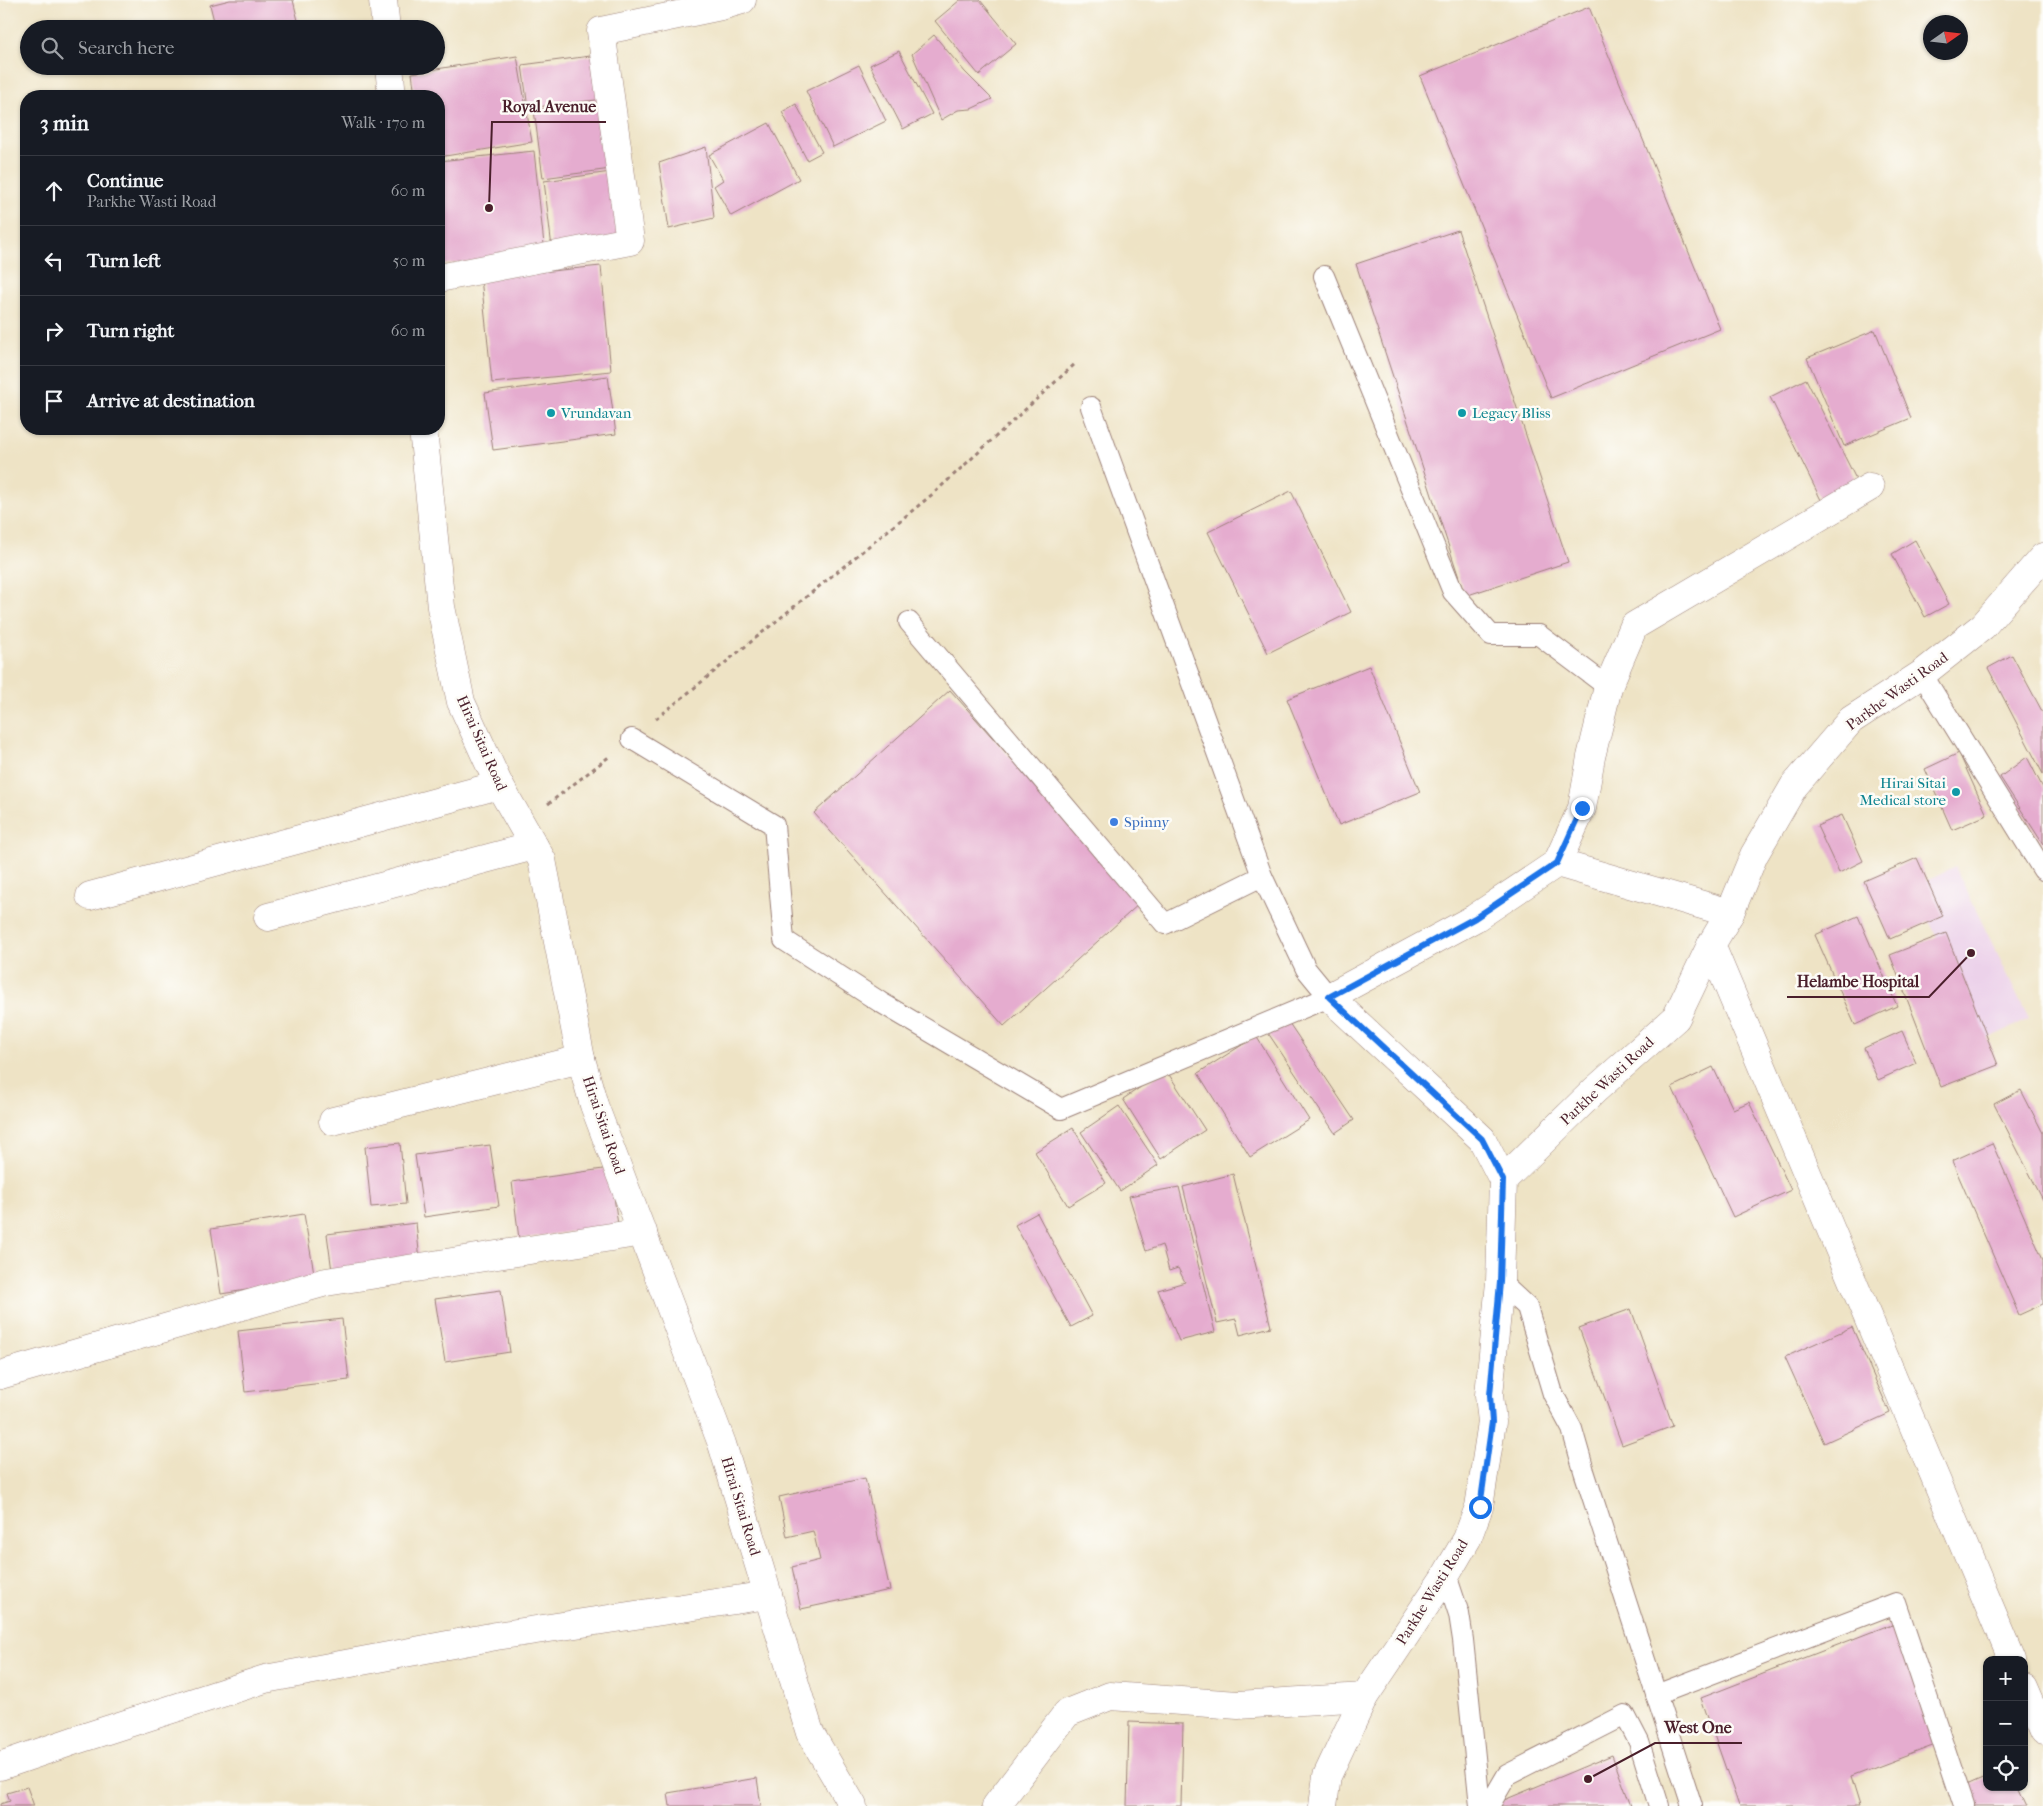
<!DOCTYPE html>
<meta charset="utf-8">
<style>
body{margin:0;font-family:"IM FELL French Canon",serif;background:#242831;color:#f1f3f6}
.controls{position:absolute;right:15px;bottom:15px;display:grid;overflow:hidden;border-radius:10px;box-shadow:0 1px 4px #0004}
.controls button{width:45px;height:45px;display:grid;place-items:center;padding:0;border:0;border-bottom:1px solid #363941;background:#171b24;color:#f1f3f6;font:25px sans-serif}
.compass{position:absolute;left:1923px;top:15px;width:45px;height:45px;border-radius:50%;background:#171b24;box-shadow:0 1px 4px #0004;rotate:76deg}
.stop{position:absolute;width:15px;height:15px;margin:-11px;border:4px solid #1a73e8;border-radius:50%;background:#fff}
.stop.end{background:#1a73e8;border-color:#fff;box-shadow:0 1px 5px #0008}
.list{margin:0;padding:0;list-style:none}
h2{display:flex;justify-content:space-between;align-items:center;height:65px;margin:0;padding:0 20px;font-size:21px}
h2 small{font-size:16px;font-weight:400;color:#9ea1a6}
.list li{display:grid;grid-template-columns:32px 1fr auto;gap:15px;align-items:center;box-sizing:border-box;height:70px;padding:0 20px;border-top:1px solid #363941}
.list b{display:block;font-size:19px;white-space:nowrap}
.list p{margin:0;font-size:16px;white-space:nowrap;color:#9ea1a6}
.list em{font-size:16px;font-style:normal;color:#9ea1a6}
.icon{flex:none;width:28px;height:28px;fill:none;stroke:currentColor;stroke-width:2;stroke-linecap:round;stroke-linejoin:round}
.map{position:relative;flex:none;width:2043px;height:1806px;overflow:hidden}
.search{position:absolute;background:#171b24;box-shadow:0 1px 4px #0004;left:20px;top:20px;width:425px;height:55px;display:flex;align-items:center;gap:12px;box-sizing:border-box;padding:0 18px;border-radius:28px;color:#9ea1a6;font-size:19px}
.panel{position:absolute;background:#171b24;box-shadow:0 1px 4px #0004;left:20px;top:90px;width:425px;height:345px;border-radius:20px}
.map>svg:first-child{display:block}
.built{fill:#ecd1ea}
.building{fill:#e5accf}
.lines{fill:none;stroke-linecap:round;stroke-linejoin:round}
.service-casing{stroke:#9c8178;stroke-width:22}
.minor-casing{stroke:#9c8178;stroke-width:29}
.path{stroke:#9c8178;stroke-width:3;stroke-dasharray:4 4;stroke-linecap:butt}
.service{stroke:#fff;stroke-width:20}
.minor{stroke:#fff;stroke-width:28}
.route{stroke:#1a73e8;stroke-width:6}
.culture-dot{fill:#0f9aa8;stroke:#fdfcf7;stroke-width:2}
.shop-dot{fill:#3f7fe0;stroke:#fdfcf7;stroke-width:2}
.labels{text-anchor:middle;stroke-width:5;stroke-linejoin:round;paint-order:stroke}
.culture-label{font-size:15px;fill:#0d838f;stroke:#fdfcf7;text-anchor:start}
.street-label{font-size:15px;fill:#4a1f2b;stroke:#fdfcf7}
.shop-label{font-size:15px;fill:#366cbe;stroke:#fdfcf7;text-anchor:start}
.leader{fill:none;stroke:#4a1f2b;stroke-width:2}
.callout-dot{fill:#4a1f2b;stroke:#fdfcf7;stroke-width:2}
.callout-label{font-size:16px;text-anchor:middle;font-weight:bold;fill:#4a1f2b;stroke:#fdfcf7;stroke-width:5;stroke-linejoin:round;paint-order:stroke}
</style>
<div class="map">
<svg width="2043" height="1806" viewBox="0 0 2043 1806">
<rect width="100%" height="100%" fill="#fdfcf7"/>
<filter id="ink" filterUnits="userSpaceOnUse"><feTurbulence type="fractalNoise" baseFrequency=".02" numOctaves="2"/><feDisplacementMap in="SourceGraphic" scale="10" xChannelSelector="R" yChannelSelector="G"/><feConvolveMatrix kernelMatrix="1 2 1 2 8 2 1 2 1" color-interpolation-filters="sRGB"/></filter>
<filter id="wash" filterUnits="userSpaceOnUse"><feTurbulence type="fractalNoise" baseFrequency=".0096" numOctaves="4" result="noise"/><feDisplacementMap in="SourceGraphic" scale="20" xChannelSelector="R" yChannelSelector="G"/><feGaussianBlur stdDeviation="1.12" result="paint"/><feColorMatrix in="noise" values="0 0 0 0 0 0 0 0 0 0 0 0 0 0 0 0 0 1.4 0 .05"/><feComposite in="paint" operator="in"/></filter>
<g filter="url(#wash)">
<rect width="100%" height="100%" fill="#eee3c5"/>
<polygon class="built" points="1955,867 2029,1019 1987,1039 1913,888"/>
<g id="blocks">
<g class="building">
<polygon points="230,0 293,0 300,29 216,29 210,5"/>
<polygon points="960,0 980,0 1016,44 979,75 935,21"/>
<polygon points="1589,7 1720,329 1551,398 1420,76"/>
<polygon points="934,35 965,72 992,99 971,109 958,110 941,120 912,54"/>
<polygon points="899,51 932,114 903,129 870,65"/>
<polygon points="598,55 604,99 528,108 522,65"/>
<polygon points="517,56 532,142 439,157 439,96 415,96 412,73"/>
<polygon points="859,65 886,121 833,147 806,91"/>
<polygon points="602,102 611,169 543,178 534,110"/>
<polygon points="796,104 822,152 807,160 782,112"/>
<polygon points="769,123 799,179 731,216 714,186 723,180 709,155"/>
<polygon points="706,147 714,218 669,229 659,163"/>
<polygon points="534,151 545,254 439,265 439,161"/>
<polygon points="611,172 621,240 552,248 544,181"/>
<polygon points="1458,230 1568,562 1465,596 1356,264"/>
<polygon points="601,266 611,371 492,383 481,278"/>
<polygon points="1875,330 1911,418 1844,446 1807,358"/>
<polygon points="608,376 616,434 493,450 485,393"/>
<polygon points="1806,379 1859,485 1823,504 1770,397"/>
<polygon points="1291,491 1351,612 1268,653 1208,532"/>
<polygon points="1915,540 1949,604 1925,617 1892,554"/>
<polygon points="2012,655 2043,713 2043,774 1988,668"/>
<polygon points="1369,666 1420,792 1339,825 1287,699"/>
<polygon points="950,690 1140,903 1004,1026 814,813"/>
<polygon points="1959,753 1987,815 1952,830 1925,769"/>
<polygon points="2027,757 2043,788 2043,844 2000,777"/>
<polygon points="1842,815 1863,861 1839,873 1817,826"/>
<polygon points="1917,858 1943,916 1890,939 1864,881"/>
<polygon points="1858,916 1897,1006 1855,1025 1815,935"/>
<polygon points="1946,933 1998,1065 1941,1087 1890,955"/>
<polygon points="1285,1017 1354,1120 1335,1133 1266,1030"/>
<polygon points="1902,1031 1916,1063 1878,1080 1864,1048"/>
<polygon points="1256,1036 1309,1120 1250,1157 1198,1073"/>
<polygon points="1713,1067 1733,1109 1749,1102 1791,1190 1733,1217 1672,1087"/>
<polygon points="1166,1070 1205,1130 1161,1159 1123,1099"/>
<polygon points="2021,1090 2043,1133 2043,1200 1994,1104"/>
<polygon points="1119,1106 1158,1165 1120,1191 1081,1132"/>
<polygon points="1073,1128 1106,1183 1068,1206 1035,1152"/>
<polygon points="400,1143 406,1204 371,1207 365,1147"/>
<polygon points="1992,1143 2043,1260 2043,1304 2019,1315 1952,1161"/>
<polygon points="490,1145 499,1206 424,1217 415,1155"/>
<polygon points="610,1168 618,1225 519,1239 512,1182"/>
<polygon points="1233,1174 1271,1327 1240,1335 1236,1319 1217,1323 1183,1187"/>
<polygon points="1179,1187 1215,1332 1179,1341 1158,1290 1185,1282 1178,1268 1169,1271 1162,1245 1146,1251 1129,1196"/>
<polygon points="1037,1213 1092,1316 1071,1327 1015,1225"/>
<polygon points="304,1214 315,1279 221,1294 211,1229"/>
<polygon points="416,1223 420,1260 332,1271 327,1234"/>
<polygon points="501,1290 510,1352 445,1362 435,1299"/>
<polygon points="1631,1309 1673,1426 1622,1445 1579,1328"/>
<polygon points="342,1319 349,1380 245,1392 238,1331"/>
<polygon points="1852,1327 1890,1413 1824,1443 1785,1357"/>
<polygon points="865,1478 890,1590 801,1609 792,1567 820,1560 813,1531 787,1537 779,1497"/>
<polygon points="1897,1622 1943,1742 1851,1777 1860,1806 1739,1806 1701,1698"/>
<polygon points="1129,1722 1183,1724 1181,1806 1127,1806"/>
<polygon points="1612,1755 1631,1806 1498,1806 1497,1803"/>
<polygon points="1987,1777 1987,1787 2017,1787 2026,1806 1971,1806 1962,1788"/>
<polygon points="757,1778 761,1806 670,1806 668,1793"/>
<polygon points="27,1787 34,1806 0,1806 0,1804 10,1801 7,1793"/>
</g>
</g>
</g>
<g filter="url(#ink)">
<use href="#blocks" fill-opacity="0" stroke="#9c8178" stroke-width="1"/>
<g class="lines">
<defs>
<g id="service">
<polyline points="1324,276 1453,592 1491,635 1539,635 1608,687"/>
<polyline points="909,622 1165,924 1262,876"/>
<polyline points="1922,674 2043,870"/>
<polyline points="632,739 774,825 784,940 880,1002 1061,1109 1329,997 1306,969 1262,876 1091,407"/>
<polyline points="1500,1282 1527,1307 1553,1394 1572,1429 1584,1471 1692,1806"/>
<polyline points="1446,1575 1459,1614 1463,1640 1480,1806"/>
<polyline points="1656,1695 1896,1603 1964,1806"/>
<polyline points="1489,1806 1507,1775 1625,1715 1639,1742 1659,1806"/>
</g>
<g id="minor">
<polyline points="383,0 386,29"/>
<polyline points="389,66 392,96"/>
<polyline points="439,278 630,241 601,31 721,6 742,0"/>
<polyline points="423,429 441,607 461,702 499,785 542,860 581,1059 594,1105 722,1444 810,1733 853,1806"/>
<polyline points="1557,863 1730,913"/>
<polyline points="90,896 499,785"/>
<polyline points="268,917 534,846"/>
<polyline points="1711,945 2012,1660"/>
<polyline points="333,1121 581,1059"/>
<polyline points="1503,1180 1482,1139 1329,997 1475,918 1557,863 1582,808 1591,757 1608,687 1634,626 1870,487"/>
<polyline points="0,1375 326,1282 643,1232"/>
<polyline points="2024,1688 2043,1732"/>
<polyline points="0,1766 76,1740 265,1679 496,1636 768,1595"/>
<polyline points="996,1806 1067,1713 1110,1696 1238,1705 1364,1697"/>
<polyline points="1323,1806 1327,1776 1364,1697 1446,1575 1467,1539 1479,1507 1492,1422 1489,1395 1500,1282 1503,1180 1595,1090 1676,1018 1711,945 1730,913 1754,855 1794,786 1851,720 1922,674 1983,626 2043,557"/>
</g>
</defs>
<use href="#service" class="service-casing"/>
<use href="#minor" class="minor-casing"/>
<g class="path">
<polyline points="656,719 934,493 1076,363"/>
<polyline points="548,804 610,756"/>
</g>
<use href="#service" class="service"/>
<use href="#minor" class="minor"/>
</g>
</g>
<g class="lines" filter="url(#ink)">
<polyline class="route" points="1480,1507 1492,1422 1490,1395 1500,1282 1503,1180 1482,1139 1329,997 1475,918 1557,863 1582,808"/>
</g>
<g class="culture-dot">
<circle cx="551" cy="413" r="5"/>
<circle cx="1462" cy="413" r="5"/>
<circle cx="1956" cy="792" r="5"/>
</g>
<circle class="shop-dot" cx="1114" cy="822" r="5"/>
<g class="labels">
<g class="culture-label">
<text x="561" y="418">Vrundavan</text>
<text x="1472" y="418">Legacy Bliss</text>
<text x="1946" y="788" text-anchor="end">Hirai Sitai<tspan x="1946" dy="17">Medical store</tspan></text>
</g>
<g class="street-label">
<text transform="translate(1897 691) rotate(-36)" y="5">Parkhe Wasti Road</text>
<text transform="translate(482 743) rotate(66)" y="5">Hirai Sitai Road</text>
<text transform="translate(1607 1081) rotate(-43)" y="5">Parkhe Wasti Road</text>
<text transform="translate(604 1125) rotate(71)" y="5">Hirai Sitai Road</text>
<text transform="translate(741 1506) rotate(73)" y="5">Hirai Sitai Road</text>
<text transform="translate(1432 1592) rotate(-58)" y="5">Parkhe Wasti Road</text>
</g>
<g class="shop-label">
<text x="1124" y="827">Spinny</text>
</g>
</g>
<path class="leader" d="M489 208L492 122H606M1971 953L1929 997H1787M1588 1779L1655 1743H1742"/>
<g class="callout-dot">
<circle cx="489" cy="208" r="5"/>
<circle cx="1971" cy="953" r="5"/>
<circle cx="1588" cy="1779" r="5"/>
</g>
<g class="callout-label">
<text x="549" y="112">Royal Avenue</text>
<text x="1858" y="987">Helambe Hospital</text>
<text x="1698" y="1733">West One</text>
</g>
</svg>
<div class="controls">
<button>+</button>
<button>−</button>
<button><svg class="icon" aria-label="locate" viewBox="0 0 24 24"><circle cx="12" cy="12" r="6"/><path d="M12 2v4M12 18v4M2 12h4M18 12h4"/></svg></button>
</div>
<svg class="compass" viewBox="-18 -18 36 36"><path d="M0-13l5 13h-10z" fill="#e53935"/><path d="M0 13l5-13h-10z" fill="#9ea1a6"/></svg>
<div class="stop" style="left:1480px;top:1507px"></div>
<div class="stop end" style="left:1582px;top:808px"></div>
<div class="search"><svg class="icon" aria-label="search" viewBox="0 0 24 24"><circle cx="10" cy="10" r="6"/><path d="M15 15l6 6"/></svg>Search here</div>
<section class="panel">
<h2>3 min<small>Walk · 170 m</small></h2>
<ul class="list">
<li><svg class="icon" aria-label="ahead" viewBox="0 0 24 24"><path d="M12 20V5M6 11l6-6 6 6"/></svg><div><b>Continue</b><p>Parkhe Wasti Road</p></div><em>60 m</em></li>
<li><svg class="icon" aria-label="left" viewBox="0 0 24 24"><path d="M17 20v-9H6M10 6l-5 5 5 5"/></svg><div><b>Turn left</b></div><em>50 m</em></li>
<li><svg class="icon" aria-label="right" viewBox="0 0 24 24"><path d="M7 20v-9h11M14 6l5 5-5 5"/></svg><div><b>Turn right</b></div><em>60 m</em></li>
<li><svg class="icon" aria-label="arrive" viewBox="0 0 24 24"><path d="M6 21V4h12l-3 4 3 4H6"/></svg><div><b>Arrive at destination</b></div></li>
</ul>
</section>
</div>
